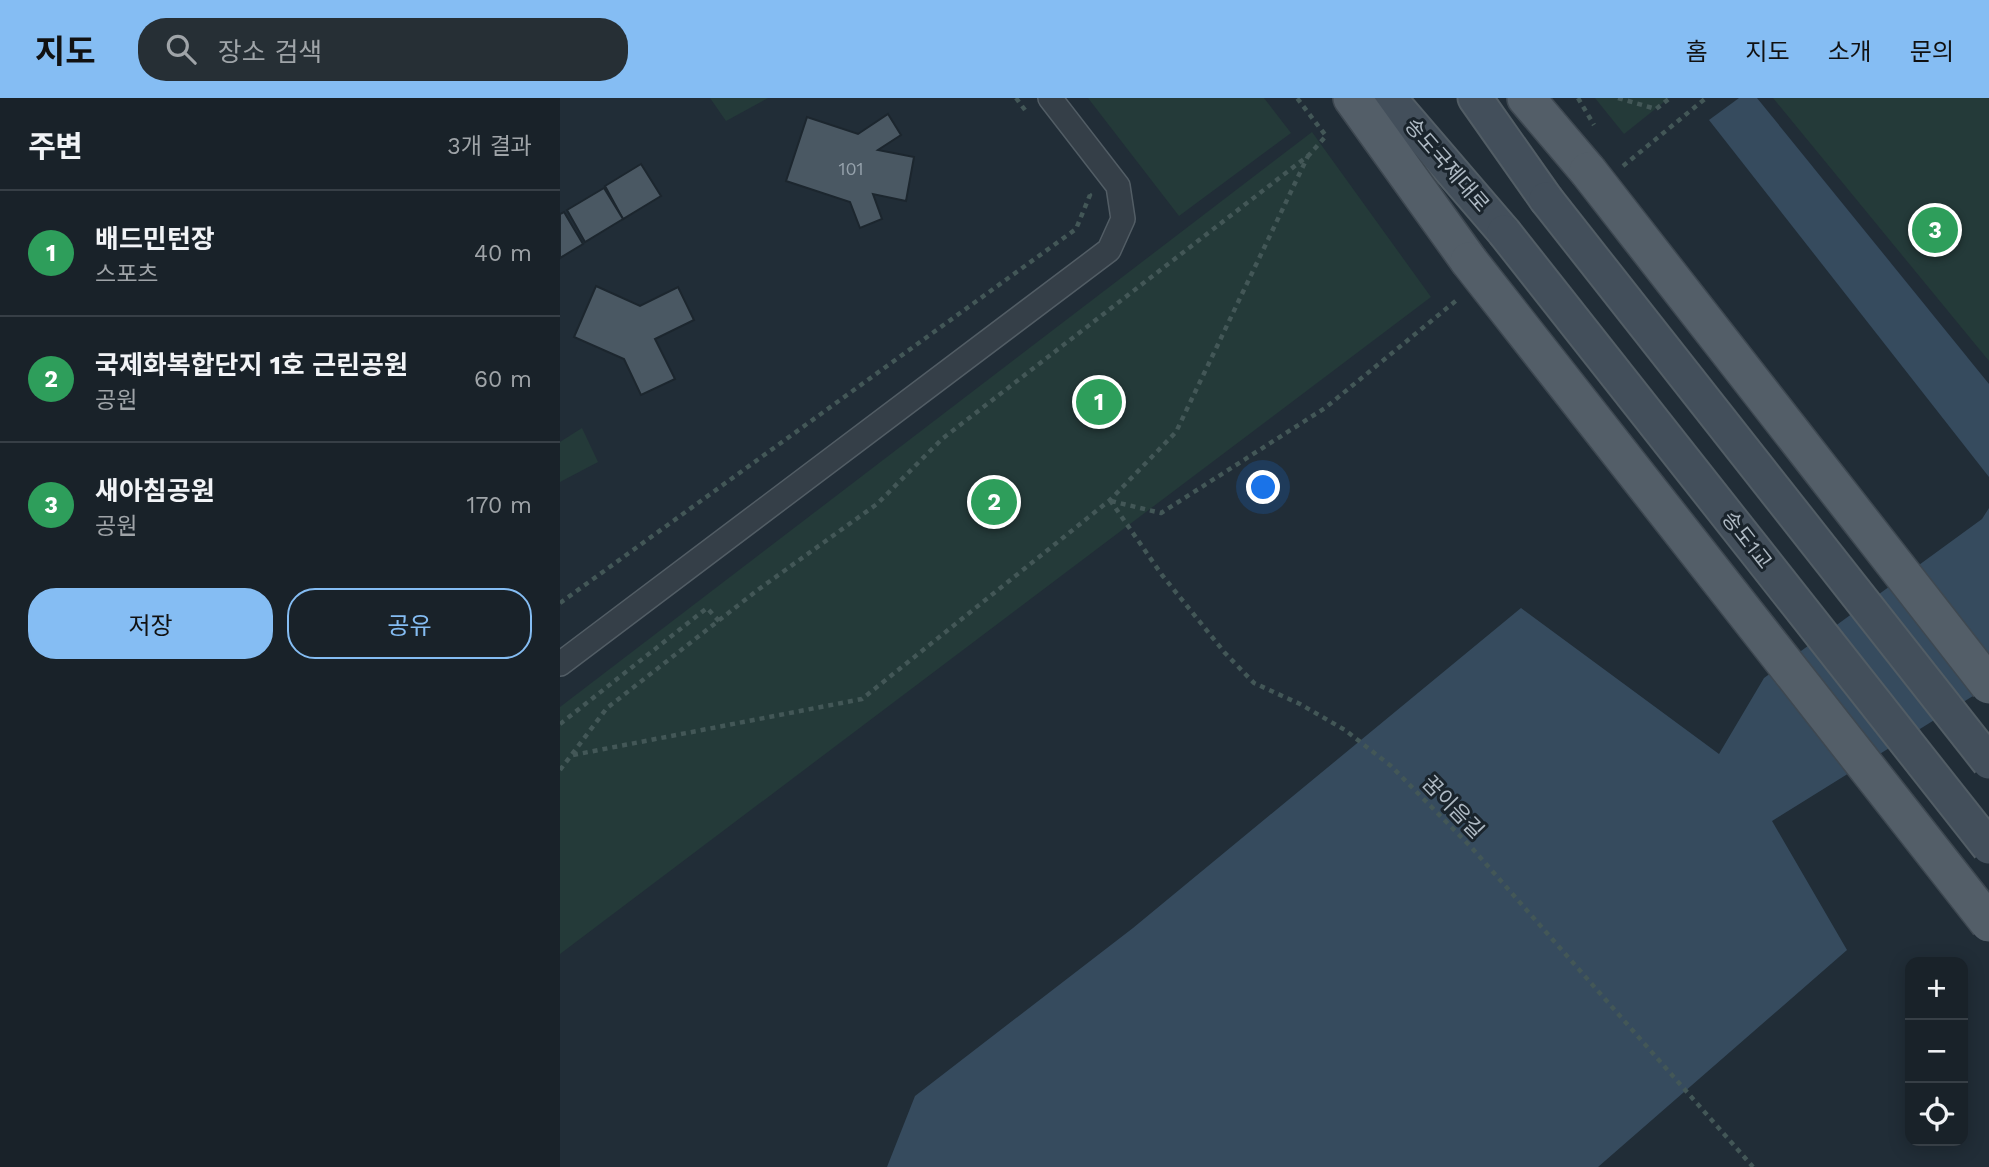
<!DOCTYPE html>
<html lang="ko">
<meta charset="utf-8">
<style>
body{margin:0;font-family:"Work Sans","Noto Sans KR",sans-serif;background:#262f35;color:#f1f3f6}
.controls{position:absolute;right:21px;bottom:21px;display:grid;overflow:hidden;border-radius:14px;box-shadow:0 4px 18px #0003}
.controls button{width:63px;height:63px;display:grid;place-items:center;padding:0;border:0;border-bottom:2px solid #373f46;background:#192229;color:#f1f3f6;font:35px sans-serif}
.you{position:absolute;left:704px;top:390px;width:24px;height:24px;margin:-18px;border:5px solid #fff;border-radius:50%;background:#1a73e8;box-shadow:0 0 0 10px #1a73e833}
.badge{display:grid;place-items:center;width:46px;height:46px;border-radius:50%;background:#85bdf3;color:#fff;font-size:23px;font-weight:700}
.pin{position:absolute;translate:-50% -50%;border:4px solid #fff;box-shadow:0 2px 7px #0006}
.list{margin:0;padding:0;list-style:none}
h2{display:flex;justify-content:space-between;align-items:center;height:91px;margin:0;padding:0 28px;font-size:30px}
h2 small{font-size:23px;font-weight:400;color:#9fa4a8}
.list li{display:grid;grid-template-columns:46px 1fr auto;gap:21px;align-items:center;box-sizing:border-box;height:126px;padding:0 28px;border-top:2px solid #373f46}
.list b{display:block;font-size:26px;white-space:nowrap}
.list p{margin:0;font-size:23px;white-space:nowrap;color:#9fa4a8}
.list em{font-size:23px;font-style:normal;color:#9fa4a8}
.actions{display:flex;gap:14px;padding:21px 28px}
.actions a{flex:1;padding:16px 0;border:2px solid #85bdf3;border-radius:28px;text-align:center;font-size:24px;color:#85bdf3}
.actions .main{background:#85bdf3;color:#111}
.icon{flex:none;width:38px;height:38px;fill:none;stroke:currentColor;stroke-width:2;stroke-linecap:round;stroke-linejoin:round}
.map{position:relative;flex:none;width:1429px;height:1069px;overflow:hidden}
header{display:flex;align-items:center;gap:42px;box-sizing:border-box;height:98px;padding:0 35px;background:#85bdf3;color:#111}
header strong{font-size:33px}
nav{display:flex;gap:38px;margin-inline-start:auto;font-size:24px}
.search{width:490px;height:63px;background:#262f35;display:flex;align-items:center;gap:18px;box-sizing:border-box;padding:0 24px;border-radius:28px;color:#9fa4a8;font-size:26px}
main{display:flex}
aside{flex:1;background:#192229}
.map>svg:first-child{display:block}
.green{fill:#243a39}
.water{fill:#364b5e}
.building{fill:#4a5863;stroke:#1c262e;stroke-width:2}
.lines{fill:none;stroke-linecap:round;stroke-linejoin:round}
.street-casing{stroke:#525d65;stroke-width:26}
.secondary-casing{stroke:#525d65;stroke-width:37}
.primary-casing{stroke:#3e4851;stroke-width:40}
.path{stroke:#435757;stroke-width:4.5;stroke-dasharray:5 5;stroke-linecap:butt}
.street{stroke:#353f48;stroke-width:23}
.secondary{stroke:#434f5b;stroke-width:33}
.primary{stroke:#535e68;stroke-width:37}
.secondary-bridge-casing{stroke:#525d65;stroke-width:37;stroke-linecap:butt}
.primary-bridge-casing{stroke:#3e4851;stroke-width:40;stroke-linecap:butt}
.secondary-bridge{stroke:#434f5b;stroke-width:33}
.primary-bridge{stroke:#535e68;stroke-width:37}
.labels{text-anchor:middle;stroke-width:6;stroke-linejoin:round;paint-order:stroke}
.number-label{font-size:18px;fill:#96a2ac}
.street-label{font-size:21px;fill:#afbac4;stroke:#1a242c}
</style>
<header>
<strong>지도</strong>
<div class="search"><svg class="icon" aria-label="search" viewBox="0 0 24 24"><circle cx="10" cy="10" r="6"/><path d="M15 15l6 6"/></svg>장소 검색</div>
<nav><a>홈</a><a>지도</a><a>소개</a><a>문의</a></nav>
</header>
<main>
<aside>
<h2>주변<small>3개 결과</small></h2>
<ul class="list">
<li><span class="badge" style="background:#2e9e5b">1</span><div><b>배드민턴장</b><p>스포츠</p></div><em>40 m</em></li>
<li><span class="badge" style="background:#2e9e5b">2</span><div><b>국제화복합단지 1호 근린공원</b><p>공원</p></div><em>60 m</em></li>
<li><span class="badge" style="background:#2e9e5b">3</span><div><b>새아침공원</b><p>공원</p></div><em>170 m</em></li>
</ul>
<div class="actions"><a class="main">저장</a><a>공유</a></div>
</aside>
<div class="map">
<svg width="1429" height="1069" viewBox="0 0 1429 1069">
<rect width="100%" height="100%" fill="#212d37"/>
<g class="green">
<polygon points="150,0 208,0 166,23"/>
<polygon points="528,0 704,0 731,35 619,118"/>
<polygon points="1035,0 1109,0 1064,36"/>
<polygon points="1213,0 1429,0 1429,263"/>
<polygon points="752,34 871,199 0,856 0,609"/>
<polygon points="22,330 38,364 0,384 0,344"/>
</g>
<g class="water">
<polygon points="1179,0 1197,0 1429,286 1429,379 1149,22"/>
<polygon points="1429,410 1429,588 1212,723 1287,852 1038,1069 327,1069 355,998 573,830 961,510 1159,656 1204,580 1422,421"/>
</g>
<g class="building">
<polygon points="328,16 341,37 318,52 354,59 346,103 313,96 322,121 300,130 290,104 226,83 247,19 298,36"/>
<polygon points="81,66 101,98 63,121 45,88"/>
<polygon points="44,90 63,121 25,144 7,112"/>
<polygon points="4,114 23,146 0,160 0,116"/>
<polygon points="36,188 80,208 118,189 134,222 95,241 115,281 81,297 64,261 14,239"/>
</g>
<g class="lines">
<defs>
<polyline id="street" points="0,566 549,152 563,121 558,88 490,0"/>
<g id="secondary">
<polyline points="829,0 944,134"/>
<polyline points="915,0 986,101"/>
</g>
<g id="primary">
<polyline points="792,0 909,163"/>
<polyline points="966,0 1028,73"/>
</g>
</defs>
<use href="#street" class="street-casing"/>
<use href="#secondary" class="secondary-casing"/>
<use href="#primary" class="primary-casing"/>
<g class="path">
<polyline points="456,0 468,16"/>
<polyline points="1018,0 1034,27"/>
<polyline points="1058,0 1096,11 1110,0"/>
<polyline points="1063,68 1146,0"/>
<polyline points="550,402 602,477 665,555 694,585 740,606 785,632 831,668 912,750 1193,1069"/>
<polyline points="551,403 601,415 765,310 898,201"/>
<polyline points="0,505 516,131 530,97 526,93"/>
<polyline points="0,626 147,510 159,523"/>
<polyline points="13,657 302,601 550,402 616,334 748,58"/>
<polyline points="0,672 47,610 199,491 317,406 382,341 749,57 766,38 737,0"/>
</g>
<use href="#street" class="street"/>
<use href="#secondary" class="secondary"/>
<use href="#primary" class="primary"/>
<defs>
<g id="secondary-bridge">
<polyline points="986,101 1429,664"/>
<polyline points="944,134 1429,749"/>
</g>
<g id="primary-bridge">
<polyline points="1028,73 1429,587"/>
<polyline points="909,163 1429,825"/>
</g>
</defs>
<use href="#secondary-bridge" class="secondary-bridge-casing"/>
<use href="#primary-bridge" class="primary-bridge-casing"/>
<use href="#secondary-bridge" class="secondary-bridge"/>
<use href="#primary-bridge" class="primary-bridge"/>
</g>
<g class="labels">
<g class="number-label">
<text x="291" y="77">101</text>
</g>
<g class="street-label">
<text transform="translate(887 67) rotate(49)" y="7">송도국제대로</text>
<text transform="translate(1187 442) rotate(52)" y="7">송도1교</text>
<text transform="translate(893 709) rotate(46)" y="7">꿈이음길</text>
</g>
</g>
</svg>
<div class="controls">
<button>+</button>
<button>−</button>
<button><svg class="icon" aria-label="locate" viewBox="0 0 24 24"><circle cx="12" cy="12" r="6"/><path d="M12 2v4M12 18v4M2 12h4M18 12h4"/></svg></button>
</div>
<div class="you"></div>
<div class="pin badge" style="left:539px;top:304px;background:#2e9e5b">1</div>
<div class="pin badge" style="left:434px;top:404px;background:#2e9e5b">2</div>
<div class="pin badge" style="left:1375px;top:132px;background:#2e9e5b">3</div>
</div>
</main>
